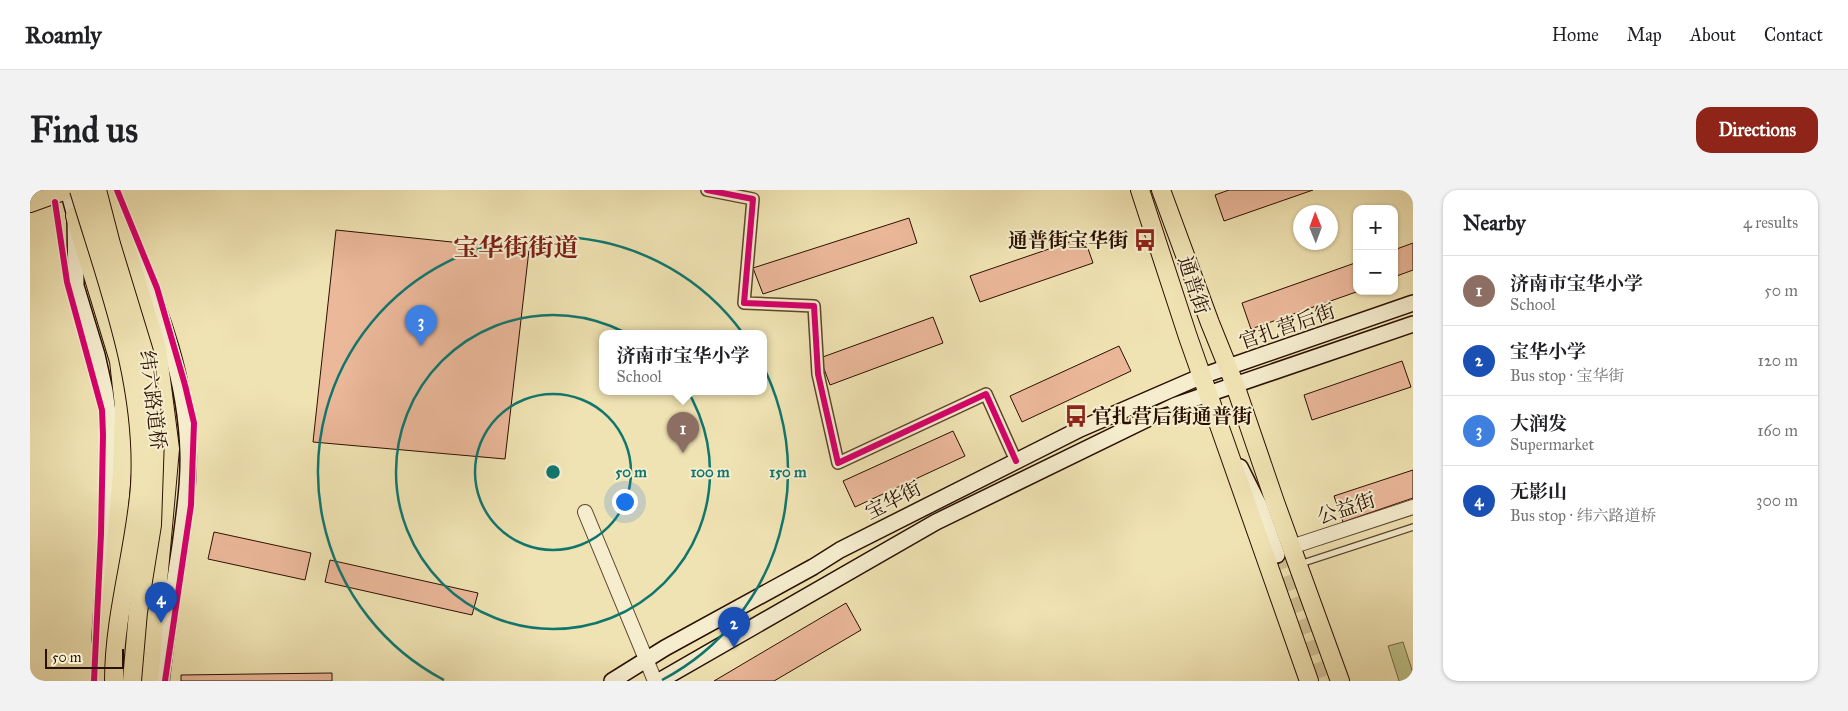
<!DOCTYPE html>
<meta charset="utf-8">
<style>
body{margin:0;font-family:"IM FELL Great Primer","Noto Serif SC",serif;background:#f2f2f2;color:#202124}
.controls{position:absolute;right:15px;top:15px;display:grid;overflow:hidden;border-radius:10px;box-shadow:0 1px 4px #0004}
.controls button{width:45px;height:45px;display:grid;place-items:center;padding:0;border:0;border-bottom:1px solid #e0e0e0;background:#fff;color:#202124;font:25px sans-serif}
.compass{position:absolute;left:1263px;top:15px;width:45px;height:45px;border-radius:50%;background:#fff;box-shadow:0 1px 4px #0004;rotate:359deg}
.scale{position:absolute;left:15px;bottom:12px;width:79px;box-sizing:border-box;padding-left:5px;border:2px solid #2a1000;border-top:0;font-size:14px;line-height:18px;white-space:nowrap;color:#2a1000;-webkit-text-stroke:4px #f5edce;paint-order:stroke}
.you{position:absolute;left:594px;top:311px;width:18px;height:18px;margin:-12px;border:4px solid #fff;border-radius:50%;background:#1a73e8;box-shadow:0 0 0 8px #1a73e833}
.badge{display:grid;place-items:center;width:32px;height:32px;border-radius:50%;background:#8f2418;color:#fff;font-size:16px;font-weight:700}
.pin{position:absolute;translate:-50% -41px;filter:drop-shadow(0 1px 2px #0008)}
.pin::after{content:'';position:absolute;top:26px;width:18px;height:15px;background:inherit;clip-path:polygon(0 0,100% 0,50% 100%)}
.popup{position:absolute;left:569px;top:140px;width:168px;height:65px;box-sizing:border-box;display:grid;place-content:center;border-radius:10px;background:#fff;filter:drop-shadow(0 1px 4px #0005);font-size:16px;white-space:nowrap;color:#757577}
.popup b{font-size:19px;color:#202124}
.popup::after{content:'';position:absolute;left:50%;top:100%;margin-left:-10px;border:10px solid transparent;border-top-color:#fff}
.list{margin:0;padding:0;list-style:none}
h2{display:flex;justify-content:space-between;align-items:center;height:65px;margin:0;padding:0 20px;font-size:21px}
h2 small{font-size:16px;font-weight:400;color:#757577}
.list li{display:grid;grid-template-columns:32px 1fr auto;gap:15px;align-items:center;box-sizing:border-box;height:70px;padding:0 20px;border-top:1px solid #e0e0e0}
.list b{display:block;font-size:19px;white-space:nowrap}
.list p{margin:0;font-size:16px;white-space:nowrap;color:#757577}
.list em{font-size:16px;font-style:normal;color:#757577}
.map{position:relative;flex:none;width:1383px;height:491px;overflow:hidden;border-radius:15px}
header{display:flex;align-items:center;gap:30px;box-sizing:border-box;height:70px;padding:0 25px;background:#fff;border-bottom:1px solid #e0e0e0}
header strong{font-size:24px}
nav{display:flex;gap:28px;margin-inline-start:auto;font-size:18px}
.intro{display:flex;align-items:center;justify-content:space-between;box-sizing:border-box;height:120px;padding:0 30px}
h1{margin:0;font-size:35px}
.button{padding:12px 22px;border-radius:15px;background:#8f2418;color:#fff;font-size:18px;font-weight:700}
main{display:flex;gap:30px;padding:0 30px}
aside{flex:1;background:#fff;border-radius:15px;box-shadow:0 1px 4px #0004}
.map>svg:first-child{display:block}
.green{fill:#bfc289;stroke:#746944}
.building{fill:#ebb89a;stroke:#2a1000}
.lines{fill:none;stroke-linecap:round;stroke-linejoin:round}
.secondary-tunnel{stroke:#d2c398;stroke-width:15;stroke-dasharray:15 8;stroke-linecap:butt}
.service-casing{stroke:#5c452d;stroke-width:8}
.minor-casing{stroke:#5c452d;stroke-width:14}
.tertiary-casing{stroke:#5c452d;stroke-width:16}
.secondary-casing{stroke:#2a1000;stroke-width:18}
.primary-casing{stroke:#2a1000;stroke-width:20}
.service{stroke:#f5edce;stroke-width:5.5}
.minor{stroke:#f5edce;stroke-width:11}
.tertiary{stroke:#f5edce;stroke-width:14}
.secondary{stroke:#f5edce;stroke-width:15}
.primary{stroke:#f0e3b3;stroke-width:18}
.primary-bridge-casing{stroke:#2a1000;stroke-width:20;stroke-linecap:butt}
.primary-bridge{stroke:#f0e3b3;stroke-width:18}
.cycleway-casing{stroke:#f5edce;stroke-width:9}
.cycleway{stroke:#d6006c;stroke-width:6}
.ring{fill:none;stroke:#0f766e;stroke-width:2.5}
.labels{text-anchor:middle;stroke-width:4;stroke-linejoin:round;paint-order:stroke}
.poi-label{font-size:20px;font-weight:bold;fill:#2a1000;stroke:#f5edce;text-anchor:end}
.street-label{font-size:20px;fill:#2a1000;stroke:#f5edce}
.district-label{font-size:25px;font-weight:bold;fill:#7a1f14;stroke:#f5edce}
.centre{fill:#0f766e;stroke:#f5edce;stroke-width:2.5}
.ring-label{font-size:15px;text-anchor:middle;font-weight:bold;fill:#0f766e;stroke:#f5edce;stroke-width:4;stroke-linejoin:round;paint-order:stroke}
</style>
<header>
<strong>Roamly</strong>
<nav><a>Home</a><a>Map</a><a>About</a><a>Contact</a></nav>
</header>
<div class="intro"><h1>Find us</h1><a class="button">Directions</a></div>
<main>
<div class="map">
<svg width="1383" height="491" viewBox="0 0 1383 491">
<rect width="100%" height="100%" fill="#f0e3b3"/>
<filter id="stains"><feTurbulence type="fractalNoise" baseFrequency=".004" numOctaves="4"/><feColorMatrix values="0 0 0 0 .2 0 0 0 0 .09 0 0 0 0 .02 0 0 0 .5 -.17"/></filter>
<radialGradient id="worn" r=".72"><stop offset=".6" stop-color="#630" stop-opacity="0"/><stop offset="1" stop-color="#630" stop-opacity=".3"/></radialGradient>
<polygon class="green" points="1373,452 1383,483 1383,491 1369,491 1358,456"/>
<g class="building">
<polygon points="1199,0 1283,0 1194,31 1185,5"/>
<polygon points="879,28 887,53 733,104 723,78"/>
<polygon points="306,40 499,60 475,269 283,252"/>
<polygon points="1054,47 1063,73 950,112 940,86"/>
<polygon points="1383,53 1383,80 1364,87 1364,60"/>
<polygon points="1325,73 1327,101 1329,101 1221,139 1212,113"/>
<polygon points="903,127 913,153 800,195 790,168"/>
<polygon points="1089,156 1101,181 992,232 980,206"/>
<polygon points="1372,171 1381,197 1282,230 1274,205"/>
<polygon points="923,241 935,266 825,317 813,291"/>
<polygon points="1383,280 1383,308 1313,332 1304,306"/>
<polygon points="184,342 281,363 275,390 178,369"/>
<polygon points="300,370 448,403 442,425 295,392"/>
<polygon points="816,413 831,440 744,491 684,491"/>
<polygon points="302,483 302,491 151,491 151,485"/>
</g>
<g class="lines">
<polyline class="secondary-tunnel" points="1247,365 1291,491"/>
<defs>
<polyline id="service" points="1270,374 1383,337"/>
<polyline id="minor" points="677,0 723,9 714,113 784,116 788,184 808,273 956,204 986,271"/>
<g id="tertiary">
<polyline points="555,322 625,491"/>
<polyline points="1261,357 1383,317"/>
</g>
<g id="secondary">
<polyline points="38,0 45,26 46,96 67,165 75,201 80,236 79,323 70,450"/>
<path d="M103,58C132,122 156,191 158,262C159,293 154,325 150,356C143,401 136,446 131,491"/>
<polyline points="1210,277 1229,315 1247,365"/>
<polyline points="582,491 635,458 783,377 810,360 1050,239 1172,186 1383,113"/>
<polyline points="629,491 906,332 1146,215 1383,134"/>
</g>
<g id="primary">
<polyline points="1110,0 1158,147 1279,491"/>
<polyline points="1131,0 1180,133 1205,195 1245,312 1310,491"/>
<polyline points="81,7 127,158 140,259 119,491"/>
<polyline points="0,13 36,0"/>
<polyline points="45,26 89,171 94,216 92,282 75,491"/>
</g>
</defs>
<use href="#service" class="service-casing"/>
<use href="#minor" class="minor-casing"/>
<use href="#tertiary" class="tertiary-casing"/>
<use href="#secondary" class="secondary-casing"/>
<use href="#primary" class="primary-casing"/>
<use href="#service" class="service"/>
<use href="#minor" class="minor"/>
<use href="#tertiary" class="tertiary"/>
<use href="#secondary" class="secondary"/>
<use href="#primary" class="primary"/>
<defs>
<g id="primary-bridge">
<path d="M49,0C78,96 116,193 110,296C105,361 84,425 84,491"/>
<polyline points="67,0 81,54 114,162 125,248 122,335 108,422 102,491"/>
</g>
</defs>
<use href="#primary-bridge" class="primary-bridge-casing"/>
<use href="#primary-bridge" class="primary-bridge"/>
<defs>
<g id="cycleway">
<polyline points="87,0 127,98 155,195 164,233 161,315 135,491"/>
<polyline points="677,0 723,9 714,113 784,116 788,184 808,273 956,204 986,271"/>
<polyline points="25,12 37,92 72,220 73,245 71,344 64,491"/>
</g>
</defs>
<use href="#cycleway" class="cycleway-casing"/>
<use href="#cycleway" class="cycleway"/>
</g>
<g class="ring">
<circle cx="523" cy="282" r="78"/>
<circle cx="523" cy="282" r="157"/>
<path d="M414 490A235 235 0 1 1 632 490"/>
</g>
<defs>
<symbol id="bus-bare" viewBox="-9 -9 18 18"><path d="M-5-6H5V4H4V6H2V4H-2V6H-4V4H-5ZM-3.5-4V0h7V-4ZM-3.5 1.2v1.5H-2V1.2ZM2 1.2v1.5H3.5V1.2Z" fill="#8f2418" stroke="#f5edce" stroke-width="2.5" paint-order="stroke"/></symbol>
</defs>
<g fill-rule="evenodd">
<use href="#bus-bare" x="1099" y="34" width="32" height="32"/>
<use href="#bus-bare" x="1030" y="210" width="32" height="32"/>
</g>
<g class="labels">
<g class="poi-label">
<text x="1098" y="57">通普街宝华街</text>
<text x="1062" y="233" text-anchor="start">官扎营后街通普街</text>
</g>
<g class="street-label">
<text transform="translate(1164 95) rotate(72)" y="7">通普街</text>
<text transform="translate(1257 136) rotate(-19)" y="7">官扎营后街</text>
<text transform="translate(123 210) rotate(83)" y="7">纬六路道桥</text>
<text transform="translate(863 310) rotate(-27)" y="7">宝华街</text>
<text transform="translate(1316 318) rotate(-18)" y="7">公益街</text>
</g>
<g class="district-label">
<text x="486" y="66">宝华街街道</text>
</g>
</g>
<circle cx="523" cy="282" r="8" class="centre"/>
<g class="ring-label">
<text x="601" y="287">50 m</text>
<text x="680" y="287">100 m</text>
<text x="758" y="287">150 m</text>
</g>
<rect width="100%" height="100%" filter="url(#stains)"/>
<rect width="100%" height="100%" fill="url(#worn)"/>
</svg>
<div class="controls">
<button>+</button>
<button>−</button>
</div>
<svg class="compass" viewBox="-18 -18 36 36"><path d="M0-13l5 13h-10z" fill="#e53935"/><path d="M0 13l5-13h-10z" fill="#757577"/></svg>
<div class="scale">50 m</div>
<div class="you"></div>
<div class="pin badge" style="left:653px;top:263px;background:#8d6e63">1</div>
<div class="popup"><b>济南市宝华小学</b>School</div>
<div class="pin badge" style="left:704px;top:458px;background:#1a4fb4">2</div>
<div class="pin badge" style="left:391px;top:156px;background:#3f7fe0">3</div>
<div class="pin badge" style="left:131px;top:433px;background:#1a4fb4">4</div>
</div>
<aside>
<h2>Nearby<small>4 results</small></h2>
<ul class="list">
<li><span class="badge" style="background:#8d6e63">1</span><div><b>济南市宝华小学</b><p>School</p></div><em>50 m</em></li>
<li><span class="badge" style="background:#1a4fb4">2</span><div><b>宝华小学</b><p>Bus stop · 宝华街</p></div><em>120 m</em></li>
<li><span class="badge" style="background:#3f7fe0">3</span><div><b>大润发</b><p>Supermarket</p></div><em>160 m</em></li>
<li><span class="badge" style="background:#1a4fb4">4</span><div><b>无影山</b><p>Bus stop · 纬六路道桥</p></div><em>300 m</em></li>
</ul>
</aside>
</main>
